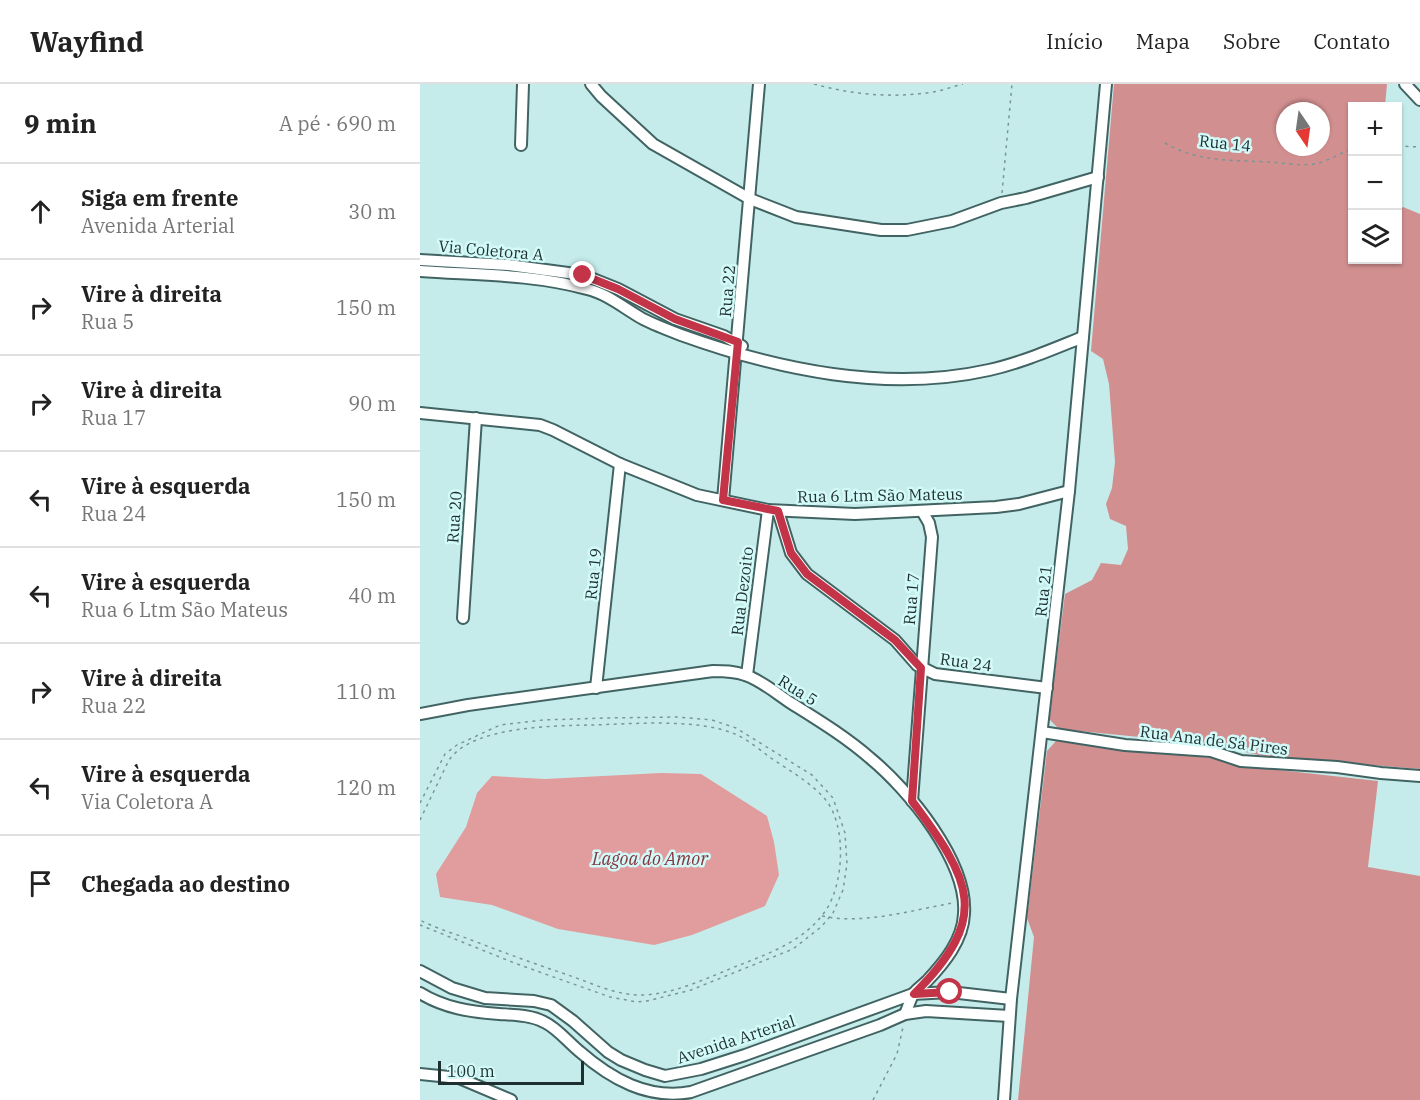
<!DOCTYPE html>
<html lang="pt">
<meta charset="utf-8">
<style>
body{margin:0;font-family:"IBM Plex Serif",serif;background:#f2f2f2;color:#222}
.controls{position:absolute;right:18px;top:18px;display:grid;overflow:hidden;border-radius:0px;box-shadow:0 2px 4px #0004}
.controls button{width:54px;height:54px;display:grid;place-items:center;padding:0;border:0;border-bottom:2px solid #e0e0e0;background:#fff;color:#222;font:30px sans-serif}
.compass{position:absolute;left:856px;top:18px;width:54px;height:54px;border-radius:50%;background:#fff;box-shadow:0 2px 4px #0004;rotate:167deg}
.scale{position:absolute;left:18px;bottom:15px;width:146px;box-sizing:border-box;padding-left:6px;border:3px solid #1f2e2e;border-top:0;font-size:16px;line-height:21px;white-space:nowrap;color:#1f2e2e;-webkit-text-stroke:4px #d2faf9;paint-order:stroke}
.stop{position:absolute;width:18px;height:18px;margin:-14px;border:4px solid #c43449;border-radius:50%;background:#fff}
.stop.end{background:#c43449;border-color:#fff;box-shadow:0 2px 6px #0008}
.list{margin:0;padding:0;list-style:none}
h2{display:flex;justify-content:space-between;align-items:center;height:78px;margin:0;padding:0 24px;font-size:26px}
h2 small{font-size:20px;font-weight:400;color:#767676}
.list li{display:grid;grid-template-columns:39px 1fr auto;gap:18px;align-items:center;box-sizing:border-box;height:96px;padding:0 24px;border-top:2px solid #e0e0e0}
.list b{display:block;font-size:22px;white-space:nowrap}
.list p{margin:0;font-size:20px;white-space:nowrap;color:#767676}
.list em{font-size:20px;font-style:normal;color:#767676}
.icon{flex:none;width:33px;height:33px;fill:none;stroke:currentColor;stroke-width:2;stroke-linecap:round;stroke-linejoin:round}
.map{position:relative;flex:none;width:1000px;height:1016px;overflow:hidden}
header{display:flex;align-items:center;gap:36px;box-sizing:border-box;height:84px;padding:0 30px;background:#fff;border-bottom:2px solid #e0e0e0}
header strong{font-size:28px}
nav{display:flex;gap:33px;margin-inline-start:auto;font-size:21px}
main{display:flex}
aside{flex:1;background:#fff}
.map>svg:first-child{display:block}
.forest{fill:#d28f90;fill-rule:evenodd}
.water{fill:#e19c9d}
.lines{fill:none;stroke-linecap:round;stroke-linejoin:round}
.minor-casing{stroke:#416463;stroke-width:14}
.path{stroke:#799594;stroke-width:1.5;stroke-dasharray:3 4.5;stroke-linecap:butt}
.minor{stroke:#fff;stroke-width:10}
.route{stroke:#c43449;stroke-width:8}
.labels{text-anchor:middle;stroke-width:5;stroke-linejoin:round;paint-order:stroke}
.street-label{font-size:16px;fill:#1f2e2e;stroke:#d2faf9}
.water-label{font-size:18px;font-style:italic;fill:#86343c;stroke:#d2faf9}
</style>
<header>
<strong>Wayfind</strong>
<nav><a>Início</a><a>Mapa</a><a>Sobre</a><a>Contato</a></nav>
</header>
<main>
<aside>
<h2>9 min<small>A pé · 690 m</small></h2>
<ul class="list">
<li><svg class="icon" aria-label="ahead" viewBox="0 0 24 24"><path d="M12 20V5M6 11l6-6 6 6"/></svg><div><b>Siga em frente</b><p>Avenida Arterial</p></div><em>30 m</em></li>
<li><svg class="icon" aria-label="right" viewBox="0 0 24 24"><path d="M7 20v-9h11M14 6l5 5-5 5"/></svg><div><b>Vire à direita</b><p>Rua 5</p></div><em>150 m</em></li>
<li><svg class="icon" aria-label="right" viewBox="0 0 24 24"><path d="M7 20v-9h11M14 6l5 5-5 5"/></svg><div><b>Vire à direita</b><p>Rua 17</p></div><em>90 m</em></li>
<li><svg class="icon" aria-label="left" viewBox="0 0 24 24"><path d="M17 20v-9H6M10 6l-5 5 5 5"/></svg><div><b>Vire à esquerda</b><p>Rua 24</p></div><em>150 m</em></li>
<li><svg class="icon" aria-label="left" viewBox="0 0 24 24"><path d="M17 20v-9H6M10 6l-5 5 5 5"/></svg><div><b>Vire à esquerda</b><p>Rua 6 Ltm São Mateus</p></div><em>40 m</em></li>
<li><svg class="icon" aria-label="right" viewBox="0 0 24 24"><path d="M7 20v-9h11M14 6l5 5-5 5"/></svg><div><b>Vire à direita</b><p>Rua 22</p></div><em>110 m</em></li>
<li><svg class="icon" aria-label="left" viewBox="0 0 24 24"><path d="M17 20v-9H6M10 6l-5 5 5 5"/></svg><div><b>Vire à esquerda</b><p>Via Coletora A</p></div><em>120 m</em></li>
<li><svg class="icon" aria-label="arrive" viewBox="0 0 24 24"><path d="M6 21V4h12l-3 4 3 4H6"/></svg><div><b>Chegada ao destino</b></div></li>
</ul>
</aside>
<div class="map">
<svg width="1000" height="1016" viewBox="0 0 1000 1016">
<rect width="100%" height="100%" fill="#c5eceb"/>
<g class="forest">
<path d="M694,0H967L965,22H932V176H978V126L983,123L1000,130V685L843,672L790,660L639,645L629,635L645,510L672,496L681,479L701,481L708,465L706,442L690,435L686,420L692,404L695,378L689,300L683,275L671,267ZM865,27H901V63H865Z"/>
<polygon points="636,657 792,674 813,681 958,697 948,783 1000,792 1000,1016 598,1016 614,853 607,834 627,667"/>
</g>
<polygon class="water" points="241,689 281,690 347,732 354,758 359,791 345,822 272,851 234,861 138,845 72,821 20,813 16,790 46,743 57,709 72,692 125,695"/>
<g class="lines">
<defs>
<g id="minor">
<polyline points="171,0 181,12 233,60 330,115 376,133 461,146 487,146 532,137 581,119 606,114 678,93"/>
<polyline points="985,0 1000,16"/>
<polyline points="101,61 103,0"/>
<polyline points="0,176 88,181 163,191 198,205 255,235 304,252 322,262"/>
<path d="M0,187C56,191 113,190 167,205C188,210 205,225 223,235C235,241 248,246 261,251C358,286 466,309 569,286C601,279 633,265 663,253"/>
<polyline points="0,329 120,341 133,346 200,380 277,411 348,426 435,430 576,423 599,420 649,407"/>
<polyline points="303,416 339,0"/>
<polyline points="358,427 371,469 387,490 475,556 497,581 515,590 627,604"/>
<polyline points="43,534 56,334"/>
<polyline points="327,591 348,426"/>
<polyline points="176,604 200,380"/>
<path d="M0,630L48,621L293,587C304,587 314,587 325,591C341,596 357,610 371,619C398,636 426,653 450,674C489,706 548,778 544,830C543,856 524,879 507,897C503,901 497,905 494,909C490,915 488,924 485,930"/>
<polyline points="622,648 705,661 791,667 821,677 917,683 961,689 1000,692"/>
<polyline points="492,717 512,453 509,439 502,427"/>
<polyline points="0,887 32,904 65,914 114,917 131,921 153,937 188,968 201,976 225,986 245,992 281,985 325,971 493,910 530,908 591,915"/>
<path d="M0,909C24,924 51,928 79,930C94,931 111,931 124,938C137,944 148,958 159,967C191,995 228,1016 271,1008L460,941L485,930L506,927L589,932"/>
<polyline points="0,990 39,994 91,1016"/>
<polyline points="584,1016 591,915 649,407 686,0"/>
</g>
</defs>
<use href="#minor" class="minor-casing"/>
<g class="path">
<path d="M394,0C430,10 468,14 506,9C519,8 531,3 543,0"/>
<path d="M745,59C777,78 812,76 848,78C863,79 879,82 894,80C907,78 920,69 932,65"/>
<polyline points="978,62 1000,63"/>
<polyline points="582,109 592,0"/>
<polyline points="0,719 25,670 37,661 80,641 123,636 185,634 257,633 292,636 316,644 392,691 413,714 425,749 427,780 423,806 413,829 401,843 373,865 271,906 227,917 217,918 190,913 97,880 0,841"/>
<path d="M0,736L29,676C53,642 132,642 170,641C213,640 276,634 315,650C327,655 340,666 351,674C370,687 390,698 405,715C427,741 424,799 406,826C385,857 350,869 317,882C287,894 253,911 220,911C195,911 169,898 145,890C115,880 85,869 54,857C36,850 17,845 0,836"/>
<path d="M402,832C445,841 491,826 533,819"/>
<polyline points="453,1016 477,970 483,943"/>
</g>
<use href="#minor" class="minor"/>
</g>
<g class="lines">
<path class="route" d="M163,191L198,205L255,235L318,258L303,416L358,427L371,469L387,490L475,556L501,584L492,717C551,796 572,833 494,910L530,908"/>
</g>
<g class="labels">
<g class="street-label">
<text transform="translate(805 59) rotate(6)" y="6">Rua 14</text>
<text transform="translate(71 166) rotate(5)" y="6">Via Coletora A</text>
<text transform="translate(307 207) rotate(-85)" y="6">Rua 22</text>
<text transform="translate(460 411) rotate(-1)" y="6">Rua 6 Ltm São Mateus</text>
<text transform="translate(34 433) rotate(-86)" y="6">Rua 20</text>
<text transform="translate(173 490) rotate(-84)" y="6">Rua 19</text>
<text transform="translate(322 507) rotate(-83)" y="6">Rua Dezoito</text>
<text transform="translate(623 507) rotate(-84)" y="6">Rua 21</text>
<text transform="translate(491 515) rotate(-85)" y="6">Rua 17</text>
<text transform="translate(546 578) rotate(8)" y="6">Rua 24</text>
<text transform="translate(378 606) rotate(32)" y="6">Rua 5</text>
<text transform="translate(794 656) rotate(7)" y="6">Rua Ana de Sá Pires</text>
<text transform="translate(316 955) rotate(-18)" y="6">Avenida Arterial</text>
</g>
<g class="water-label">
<text x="230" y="781">Lagoa do Amor</text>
</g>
</g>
</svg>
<div class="controls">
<button>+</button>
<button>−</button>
<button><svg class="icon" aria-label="layers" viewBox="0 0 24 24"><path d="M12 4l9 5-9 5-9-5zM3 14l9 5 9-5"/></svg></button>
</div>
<svg class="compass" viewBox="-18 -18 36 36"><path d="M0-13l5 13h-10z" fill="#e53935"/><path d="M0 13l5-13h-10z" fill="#767676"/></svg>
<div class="scale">100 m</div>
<div class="stop" style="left:530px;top:908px"></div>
<div class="stop end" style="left:163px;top:191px"></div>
</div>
</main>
